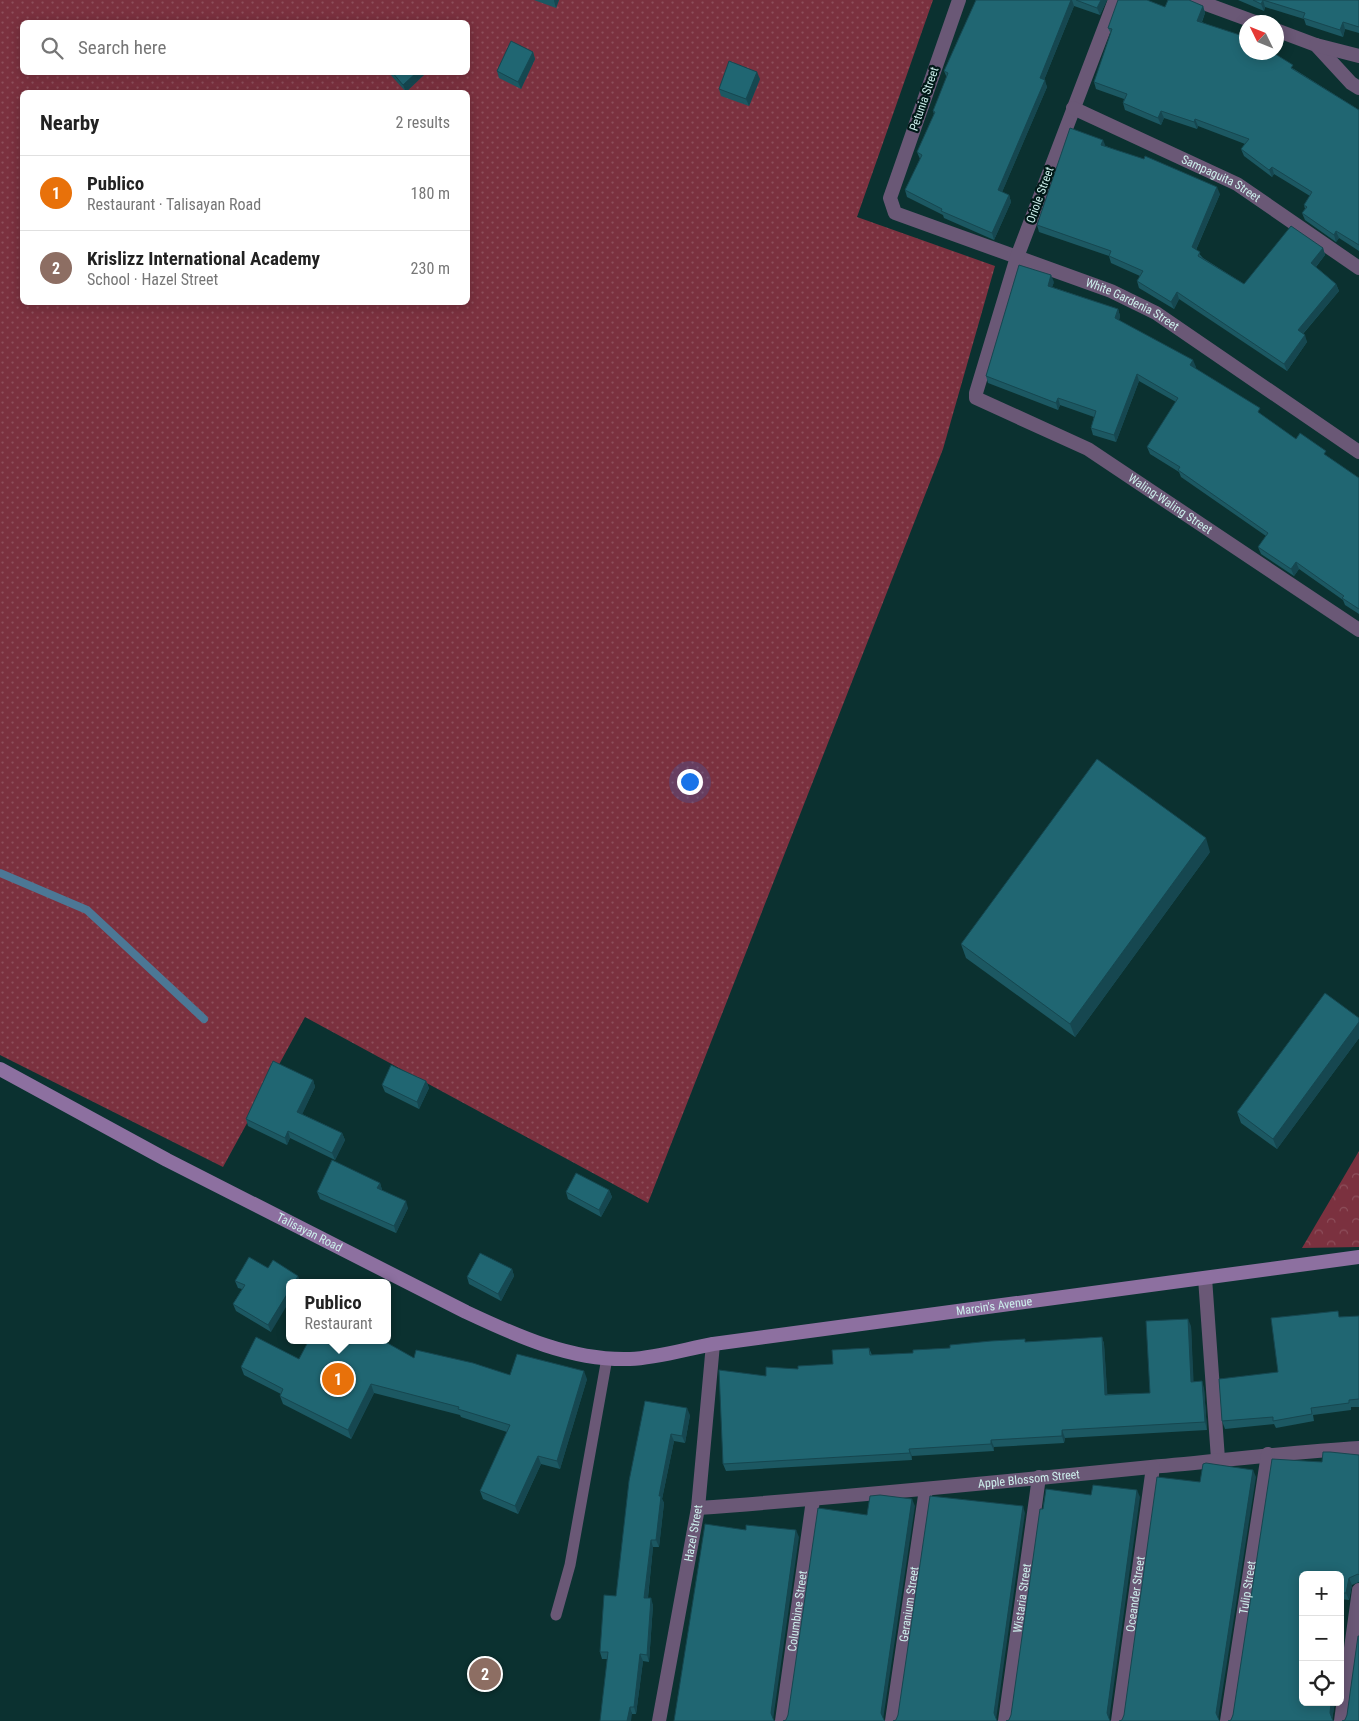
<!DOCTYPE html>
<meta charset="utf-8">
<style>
body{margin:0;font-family:"Roboto Condensed",sans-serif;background:#f6f6f6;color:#222}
.controls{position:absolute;right:15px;bottom:15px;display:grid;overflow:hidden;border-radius:8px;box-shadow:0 2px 12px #0003}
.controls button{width:45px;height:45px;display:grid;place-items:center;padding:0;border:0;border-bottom:1px solid #e0e0e0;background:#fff;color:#222;font:25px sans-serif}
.compass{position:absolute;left:1239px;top:15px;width:45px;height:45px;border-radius:50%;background:#fff;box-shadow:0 2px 12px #0003;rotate:313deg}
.you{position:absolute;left:689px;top:781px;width:18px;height:18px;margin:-12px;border:4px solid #fff;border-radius:50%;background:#1a73e8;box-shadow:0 0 0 8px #1a73e833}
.badge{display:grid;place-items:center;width:32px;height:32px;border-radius:50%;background:#d93025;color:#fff;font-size:16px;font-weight:700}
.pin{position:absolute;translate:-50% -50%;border:2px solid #fff;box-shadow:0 1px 5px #0006}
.popup{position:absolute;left:286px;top:1279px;width:105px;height:65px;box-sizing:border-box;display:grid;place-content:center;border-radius:8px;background:#fff;filter:drop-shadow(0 1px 4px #0005);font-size:16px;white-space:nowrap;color:#767676}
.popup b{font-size:19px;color:#222}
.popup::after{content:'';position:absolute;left:50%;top:100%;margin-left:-10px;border:10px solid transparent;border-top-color:#fff}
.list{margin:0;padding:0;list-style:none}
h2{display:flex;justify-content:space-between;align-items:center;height:65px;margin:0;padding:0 20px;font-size:21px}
h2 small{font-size:16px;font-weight:400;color:#767676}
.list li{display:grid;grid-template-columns:32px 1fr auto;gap:15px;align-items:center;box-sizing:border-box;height:75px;padding:0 20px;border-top:1px solid #e0e0e0}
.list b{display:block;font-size:19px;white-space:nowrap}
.list p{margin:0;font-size:16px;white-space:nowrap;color:#767676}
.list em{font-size:16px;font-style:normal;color:#767676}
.icon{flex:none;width:28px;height:28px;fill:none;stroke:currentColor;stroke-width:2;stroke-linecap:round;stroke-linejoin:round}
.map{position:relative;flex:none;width:1359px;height:1721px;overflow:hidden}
.search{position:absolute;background:#fff;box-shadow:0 2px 12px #0003;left:20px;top:20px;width:450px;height:55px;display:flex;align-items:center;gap:12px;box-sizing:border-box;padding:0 18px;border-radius:8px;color:#767676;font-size:19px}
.panel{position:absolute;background:#fff;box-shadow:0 2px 12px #0003;left:20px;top:90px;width:450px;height:215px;border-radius:8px}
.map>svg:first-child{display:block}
.grass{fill:url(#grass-dots);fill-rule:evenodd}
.park{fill:url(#park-crowns)}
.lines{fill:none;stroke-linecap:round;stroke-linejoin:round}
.stream{stroke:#4c7795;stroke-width:8}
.service{stroke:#6a5876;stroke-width:11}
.minor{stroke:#6a5876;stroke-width:14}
.secondary{stroke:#8d70a0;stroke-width:14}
.wall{fill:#1c5862}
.shaded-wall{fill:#164750}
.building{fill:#206672;stroke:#164750}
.labels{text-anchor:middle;stroke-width:4.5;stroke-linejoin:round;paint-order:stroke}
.street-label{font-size:12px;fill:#cdefec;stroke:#001817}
</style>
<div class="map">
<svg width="1359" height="1721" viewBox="0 0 1359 1721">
<defs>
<pattern id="grass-dots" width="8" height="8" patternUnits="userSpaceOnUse" patternTransform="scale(1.25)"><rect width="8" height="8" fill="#7b313f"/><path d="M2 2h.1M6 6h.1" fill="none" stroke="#8d4f5b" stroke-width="1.8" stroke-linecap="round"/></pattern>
<pattern id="park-crowns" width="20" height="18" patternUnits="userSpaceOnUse" patternTransform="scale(1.25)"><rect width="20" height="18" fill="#7b313f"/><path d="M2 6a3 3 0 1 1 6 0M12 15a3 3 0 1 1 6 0" fill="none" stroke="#8d4f5b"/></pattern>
</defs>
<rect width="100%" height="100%" fill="#0b3130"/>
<path class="grass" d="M0,0H933L857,217L995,266L943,449L648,1203L305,1017L223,1167L0,1055ZM22,22H468V72H22ZM22,92H468V302H22Z"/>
<polygon class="park" points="1359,1151 1359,1247 1302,1248"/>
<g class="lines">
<polyline class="stream" points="0,873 87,910 204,1019"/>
<polyline class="service" points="556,1615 570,1565 607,1358"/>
<g class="minor">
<path id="s1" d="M959,0L890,198L895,213L1111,291L1156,313L1359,452"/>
<path id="s2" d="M1115,0L1017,257L976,393V398L1088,449L1359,630"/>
<polyline points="1195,0 1255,22"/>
<polyline points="1276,30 1316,45 1351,83 1359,88"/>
<polyline points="1316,45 1359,56"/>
<path id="s3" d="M1073,108L1237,184L1359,268"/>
<polyline points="1205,1278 1218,1459"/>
<path id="s4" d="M698,1508C850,1497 1001,1482 1151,1467C1221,1461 1289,1452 1359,1448"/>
<path id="s5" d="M659,1721L698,1508L713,1344"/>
<path id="s6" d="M782,1721L813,1500"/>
<path id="s7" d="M892,1721L926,1489"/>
<path id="s8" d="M1005,1721L1039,1477"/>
<path id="s9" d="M1118,1721L1153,1467"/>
<path id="s10" d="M1227,1721L1268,1454"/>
<polyline points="1341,1721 1359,1590"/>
</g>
<path class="secondary" id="s11" d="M0,1069L167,1160L466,1312C517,1336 572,1361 630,1359C657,1358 686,1349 713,1344L1359,1257"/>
</g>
<g class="wall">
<polygon points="534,0 559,0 556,8"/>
<polygon points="976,0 1107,0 1100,15 1074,6 1044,80 1047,87 1002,192 1009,195 1011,202 994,240 944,218 943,215 907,197 905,190 920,159 917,152 934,114 933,111 947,78 944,71"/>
<polygon points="1238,0 1359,0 1359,33 1345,29 1343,37 1306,25 1304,19 1265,7 1264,11"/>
<polygon points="1203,6 1205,13 1202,22 1294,69 1359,110 1359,251 1339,238 1336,242 1305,220 1302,213 1305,209 1304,205 1310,196 1274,174 1272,177 1244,156 1241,149 1245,144 1198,126 1197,129 1164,118 1161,125 1125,110 1123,103 1124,99 1096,89 1094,82 1111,34 1108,28 1165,7"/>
<polygon points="533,52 535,59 521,89 499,78 497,71"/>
<polygon points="388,72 427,72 406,92"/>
<polygon points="760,79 749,106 721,96 719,89"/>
<polygon points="1106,146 1220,194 1196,250 1203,258 1244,284 1323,248 1325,255 1316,267 1336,284 1339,291 1303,334 1307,342 1287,371 1179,299 1174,309 1139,288 1137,281 1140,276 1111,263 1109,256 1039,232 1037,225"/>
<polygon points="1054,282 1052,287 1118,309 1120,316 1119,320 1196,367 1195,368 1296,439 1327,456 1359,478 1359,614 1345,605 1343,600 1299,569 1294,576 1261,554 1258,547 1266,536 1181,477 1179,472 1150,454 1147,447 1176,402 1139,381 1116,442 1093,435 1091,428 1094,417 1060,405 1058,410 988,383 986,376"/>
<polygon points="1210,852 1075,1037 966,958 961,944"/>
<polygon points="1359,1018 1359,1038 1277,1149 1241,1123 1237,1112"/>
<polygon points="313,1080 315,1087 302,1114 342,1133 345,1140 335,1160 290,1138 287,1145 248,1126 246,1119"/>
<polygon points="426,1081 429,1088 419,1109 385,1092 382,1085"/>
<polygon points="380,1183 382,1190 408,1208 396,1233 320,1199 317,1192"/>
<polygon points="609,1190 612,1197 601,1217 568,1199 566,1192"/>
<polygon points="268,1268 271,1332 236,1311 233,1304 242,1289 238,1288 235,1281"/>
<polygon points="512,1269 514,1276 501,1301 469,1284 467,1277"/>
<polygon points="1359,1316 1359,1407 1351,1407 1351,1410 1313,1415 1314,1421 1276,1428 1274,1424 1225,1429 1222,1421 1340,1317"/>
<polygon points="1191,1326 1193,1382 1204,1388 1207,1430 1065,1438 1064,1443 994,1447 994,1451 912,1456 912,1460 726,1471 723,1464 766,1376 833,1364 869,1348 872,1355 913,1353 1026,1342 1102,1337 1104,1344 1107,1394 1150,1393"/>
<polygon points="414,1358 510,1375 587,1379 560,1469 541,1464 518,1514 483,1499 480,1491 507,1432 461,1417 460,1415 374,1393 351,1439 283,1404 280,1396 281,1394 244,1375 241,1367 299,1359"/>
<polygon points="645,1401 690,1415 685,1443 674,1441 662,1499 664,1503 659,1547 653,1547 648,1598 653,1605 649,1662 643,1661 636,1714 632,1714 607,1659 602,1659 600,1652 616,1596"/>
<polygon points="1359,1455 1359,1582 1352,1585 1349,1600 1340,1599 1340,1575 1303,1575 1303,1702 1335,1702 1332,1720 1231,1720 1322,1462"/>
</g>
<g class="shaded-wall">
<polygon points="554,0 559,0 556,8 554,1"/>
<polygon points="1071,0 1072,0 1074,6 1042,85 1040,78"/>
<polygon points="1101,0 1107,0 1100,15 1097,8"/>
<polygon points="1263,0 1265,7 1264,11 1261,4"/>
<polygon points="1203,6 1205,13 1199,28 1197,21"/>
<polygon points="1343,22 1345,29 1343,37 1340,30"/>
<polygon points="533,52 535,59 521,89 518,82"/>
<polygon points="417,72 427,72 406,92 403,85"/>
<polygon points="757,72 760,79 749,106 746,99"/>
<polygon points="1045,80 1047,87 1000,197 998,190"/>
<polygon points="1161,111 1164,118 1161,125 1158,118"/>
<polygon points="1195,119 1198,126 1197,129 1194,122"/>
<polygon points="1103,140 1106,147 1101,145"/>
<polygon points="1272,167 1274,174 1272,177 1269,170"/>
<polygon points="1217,187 1220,194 1194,254 1192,247"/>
<polygon points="1009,195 1011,202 994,240 992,233"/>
<polygon points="1336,231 1339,238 1336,242 1334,235"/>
<polygon points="1323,248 1325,255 1313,270 1311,263"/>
<polygon points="1051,275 1054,282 1050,293 1048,286"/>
<polygon points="1336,284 1339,291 1300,337 1298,330"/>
<polygon points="1177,292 1179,299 1174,309 1171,302"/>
<polygon points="1118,309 1120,316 1118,325 1115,318"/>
<polygon points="1305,335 1307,342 1287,371 1284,364"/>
<polygon points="1193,360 1196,367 1193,372 1190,365"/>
<polygon points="1137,374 1139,381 1116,442 1114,435"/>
<polygon points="1058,398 1060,405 1058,410 1056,403"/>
<polygon points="1296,562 1299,569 1294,576 1291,569"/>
<polygon points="1206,838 1210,852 1075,1037 1070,1024"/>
<polygon points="1359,1022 1359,1038 1277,1149 1273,1139"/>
<polygon points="313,1080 315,1087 300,1119 297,1112"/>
<polygon points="426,1081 429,1088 419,1109 417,1102"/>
<polygon points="288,1131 290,1138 287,1145 285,1138"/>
<polygon points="342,1133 345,1140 335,1160 332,1153"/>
<polygon points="380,1183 382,1190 380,1195 377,1188"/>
<polygon points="609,1190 612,1197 601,1217 599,1210"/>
<polygon points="406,1201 408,1208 396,1233 394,1226"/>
<polygon points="512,1269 514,1276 501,1301 498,1294"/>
<polygon points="298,1276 301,1283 294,1283"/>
<polygon points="289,1291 289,1302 271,1332 268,1325"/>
<polygon points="1188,1319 1191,1326 1194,1389 1191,1382"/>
<polygon points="1102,1337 1104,1344 1108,1402 1105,1395"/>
<polygon points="584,1371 587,1379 560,1469 557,1461"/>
<polygon points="1202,1381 1204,1388 1207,1430 1205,1422"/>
<polygon points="371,1384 374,1393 351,1439 348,1430"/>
<polygon points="687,1408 690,1415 685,1443 682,1436"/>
<polygon points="1062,1430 1065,1438 1064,1443 1062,1436"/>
<polygon points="671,1434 674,1441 662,1499 664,1503 659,1547 656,1540 659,1496"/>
<polygon points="991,1440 994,1447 994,1451 991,1444"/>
<polygon points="909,1449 912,1456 912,1460 910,1453"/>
<polygon points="538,1456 541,1464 518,1514 515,1506"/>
<polygon points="1253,1470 1256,1477 1218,1720 1216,1713"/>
<polygon points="1137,1490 1140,1497 1109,1720 1107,1713"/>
<polygon points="912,1499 915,1506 883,1720 881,1713"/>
<polygon points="1023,1506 1025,1513 996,1720 994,1713"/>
<polygon points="796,1530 799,1537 773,1720 771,1713"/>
<polygon points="651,1540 653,1547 647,1605 644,1598"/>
<polygon points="1349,1578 1352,1585 1349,1600 1346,1593"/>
<polygon points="651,1598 653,1605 649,1662 647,1655"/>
<polygon points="1341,1634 1343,1641 1340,1662 1340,1636"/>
<polygon points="640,1654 643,1661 636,1714 634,1707"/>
<polygon points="1331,1702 1335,1702 1332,1720 1330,1713"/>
<polygon points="630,1707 632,1714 631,1721 627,1721"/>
</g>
<g class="building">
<polygon points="976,0 1071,0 1040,78 1045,80 998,190 1009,195 992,233 941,211 942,209 905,190 922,155 917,152 935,112 933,111 948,73 944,71"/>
<polygon points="1076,0 1101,0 1097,8"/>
<polygon points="1118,0 1147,0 1165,7 1168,0 1189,0 1203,6 1197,21 1246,37 1246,52 1272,52 1293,65 1291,68 1359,110 1359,245 1336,231 1334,235 1302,213 1307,207 1304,205 1312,192 1272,167 1269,170 1241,149 1249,139 1195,119 1194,122 1161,111 1158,118 1123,103 1127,94 1094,82 1112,29 1108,28"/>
<polygon points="1253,0 1359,0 1359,27 1343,22 1340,30 1303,18 1305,13 1263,0 1261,4"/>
<polygon points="511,41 533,52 518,82 497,71"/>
<polygon points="729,61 757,72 746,99 719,89"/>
<polygon points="392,72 417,72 403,85"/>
<polygon points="1070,128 1103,140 1101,145 1144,159 1145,156 1217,187 1192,247 1200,252 1198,256 1244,284 1291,226 1323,248 1311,263 1336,284 1298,330 1305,335 1284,364 1177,292 1171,302 1137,281 1143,271 1109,256 1111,251 1037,225"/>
<polygon points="1019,265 1051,275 1048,286 1118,309 1115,318 1193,360 1190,365 1260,408 1258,412 1296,439 1300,433 1326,451 1324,454 1359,478 1359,609 1342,598 1344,596 1296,562 1291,569 1258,547 1268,533 1178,470 1180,467 1147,447 1178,398 1137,374 1114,435 1091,428 1096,411 1058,398 1056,403 986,376"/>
<polygon points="1097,759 1206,838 1070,1024 961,944"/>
<polygon points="1325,993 1359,1018 1359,1022 1273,1139 1237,1112"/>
<polygon points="273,1061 313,1080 297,1112 342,1133 332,1153 288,1131 285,1138 246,1119"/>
<polygon points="391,1065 426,1081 417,1102 382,1085"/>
<polygon points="332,1160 380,1183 377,1188 406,1201 394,1226 317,1192"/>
<polygon points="576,1173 609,1190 599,1210 566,1192"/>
<polygon points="480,1253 512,1269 498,1294 467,1277"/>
<polygon points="249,1257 268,1268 273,1260 298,1276 294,1283 289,1283 289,1291 268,1325 233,1304 245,1285 235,1281"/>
<polygon points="1338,1311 1339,1317 1359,1316 1359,1399 1349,1400 1349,1403 1311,1408 1312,1414 1273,1421 1273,1417 1222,1421 1219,1379 1278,1372 1271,1318"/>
<polygon points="1188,1319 1191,1382 1202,1381 1205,1422 1062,1430 1062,1436 991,1440 991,1444 909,1449 910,1453 723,1464 719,1370 766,1376 766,1367 798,1369 798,1366 833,1364 832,1350 869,1348 870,1355 913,1353 913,1350 950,1348 950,1345 991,1341 1025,1339 1025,1342 1102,1337 1105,1395 1150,1393 1146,1321"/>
<polygon points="256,1337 299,1359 309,1340 382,1340 414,1358 416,1350 473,1363 510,1375 517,1354 584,1371 557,1461 538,1456 515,1506 480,1491 510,1425 458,1409 459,1407 371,1384 348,1430 280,1396 283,1389 241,1367"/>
<polygon points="645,1401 687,1408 682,1436 671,1434 659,1496 661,1496 656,1540 651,1540 644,1598 651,1598 647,1655 640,1654 634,1707 630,1707 627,1721 600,1721 608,1652 600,1652 604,1595 616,1596 629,1481"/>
<polygon points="1323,1452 1330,1452 1359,1455 1359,1575 1358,1574 1349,1578 1346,1593 1340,1593 1340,1575 1303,1575 1303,1702 1331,1702 1330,1713 1333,1721 1334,1721 1228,1721 1231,1720 1233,1715 1272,1459 1322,1462"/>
<polygon points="1206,1463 1253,1470 1216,1713 1219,1720 1220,1721 1119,1721 1122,1720 1124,1715 1157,1477 1200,1482 1203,1464"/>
<polygon points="1093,1485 1137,1490 1107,1713 1110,1721 1111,1721 1006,1721 1009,1720 1011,1715 1040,1509 1043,1509 1046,1489 1091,1495"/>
<polygon points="880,1495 912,1499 881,1713 884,1720 885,1721 783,1721 786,1720 788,1715 818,1508 867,1515 870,1496"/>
<polygon points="930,1496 1023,1506 994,1713 997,1721 998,1721 893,1721 896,1720 898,1715"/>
<polygon points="705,1524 746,1530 746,1525 796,1530 771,1713 774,1721 775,1721 674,1721"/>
<polygon points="1358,1636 1359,1636 1359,1721 1342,1721 1345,1720 1347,1715"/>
</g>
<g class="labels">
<g class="street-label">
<text transform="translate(924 99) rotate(-71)" y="4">Petunia Street</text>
<text dy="4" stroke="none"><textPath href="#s3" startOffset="164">Sampaguita Street</textPath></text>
<text transform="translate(1040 195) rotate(-70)" y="4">Oriole Street</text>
<text dy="4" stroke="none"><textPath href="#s1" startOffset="480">White Gardenia Street</textPath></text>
<text dy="4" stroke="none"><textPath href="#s2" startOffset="644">Waling-Waling Street</textPath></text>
<text dy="4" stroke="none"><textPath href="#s11" startOffset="350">Talisayan Road</textPath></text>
<text dy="4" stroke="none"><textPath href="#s11" startOffset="1066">Marcin's Avenue</textPath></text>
<text dy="4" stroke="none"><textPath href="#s4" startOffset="332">Apple Blossom Street</textPath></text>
<text dy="4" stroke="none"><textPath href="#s5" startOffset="191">Hazel Street</textPath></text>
<text dy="4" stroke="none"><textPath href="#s10" startOffset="135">Tulip Street</textPath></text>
<text dy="4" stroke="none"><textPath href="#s9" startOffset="128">Oceander Street</textPath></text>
<text dy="4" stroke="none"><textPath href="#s8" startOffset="124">Wistaria Street</textPath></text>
<text dy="4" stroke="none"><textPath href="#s7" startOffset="118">Geranium Street</textPath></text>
<text dy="4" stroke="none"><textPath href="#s6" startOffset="111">Columbine Street</textPath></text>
</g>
</g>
</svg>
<div class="controls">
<button>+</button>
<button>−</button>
<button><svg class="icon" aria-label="locate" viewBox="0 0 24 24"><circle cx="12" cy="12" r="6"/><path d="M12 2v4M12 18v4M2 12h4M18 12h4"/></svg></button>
</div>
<svg class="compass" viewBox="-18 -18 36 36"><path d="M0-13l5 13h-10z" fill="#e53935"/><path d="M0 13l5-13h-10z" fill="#767676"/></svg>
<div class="you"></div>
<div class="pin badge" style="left:338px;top:1379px;background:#e8710a">1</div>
<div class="popup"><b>Publico</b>Restaurant</div>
<div class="pin badge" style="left:485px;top:1674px;background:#8d6e63">2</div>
<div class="search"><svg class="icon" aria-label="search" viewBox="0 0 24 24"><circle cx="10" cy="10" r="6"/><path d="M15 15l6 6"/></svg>Search here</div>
<section class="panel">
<h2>Nearby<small>2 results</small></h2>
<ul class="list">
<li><span class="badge" style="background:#e8710a">1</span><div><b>Publico</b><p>Restaurant · Talisayan Road</p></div><em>180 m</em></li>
<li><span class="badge" style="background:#8d6e63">2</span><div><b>Krislizz International Academy</b><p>School · Hazel Street</p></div><em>230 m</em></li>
</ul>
</section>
</div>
